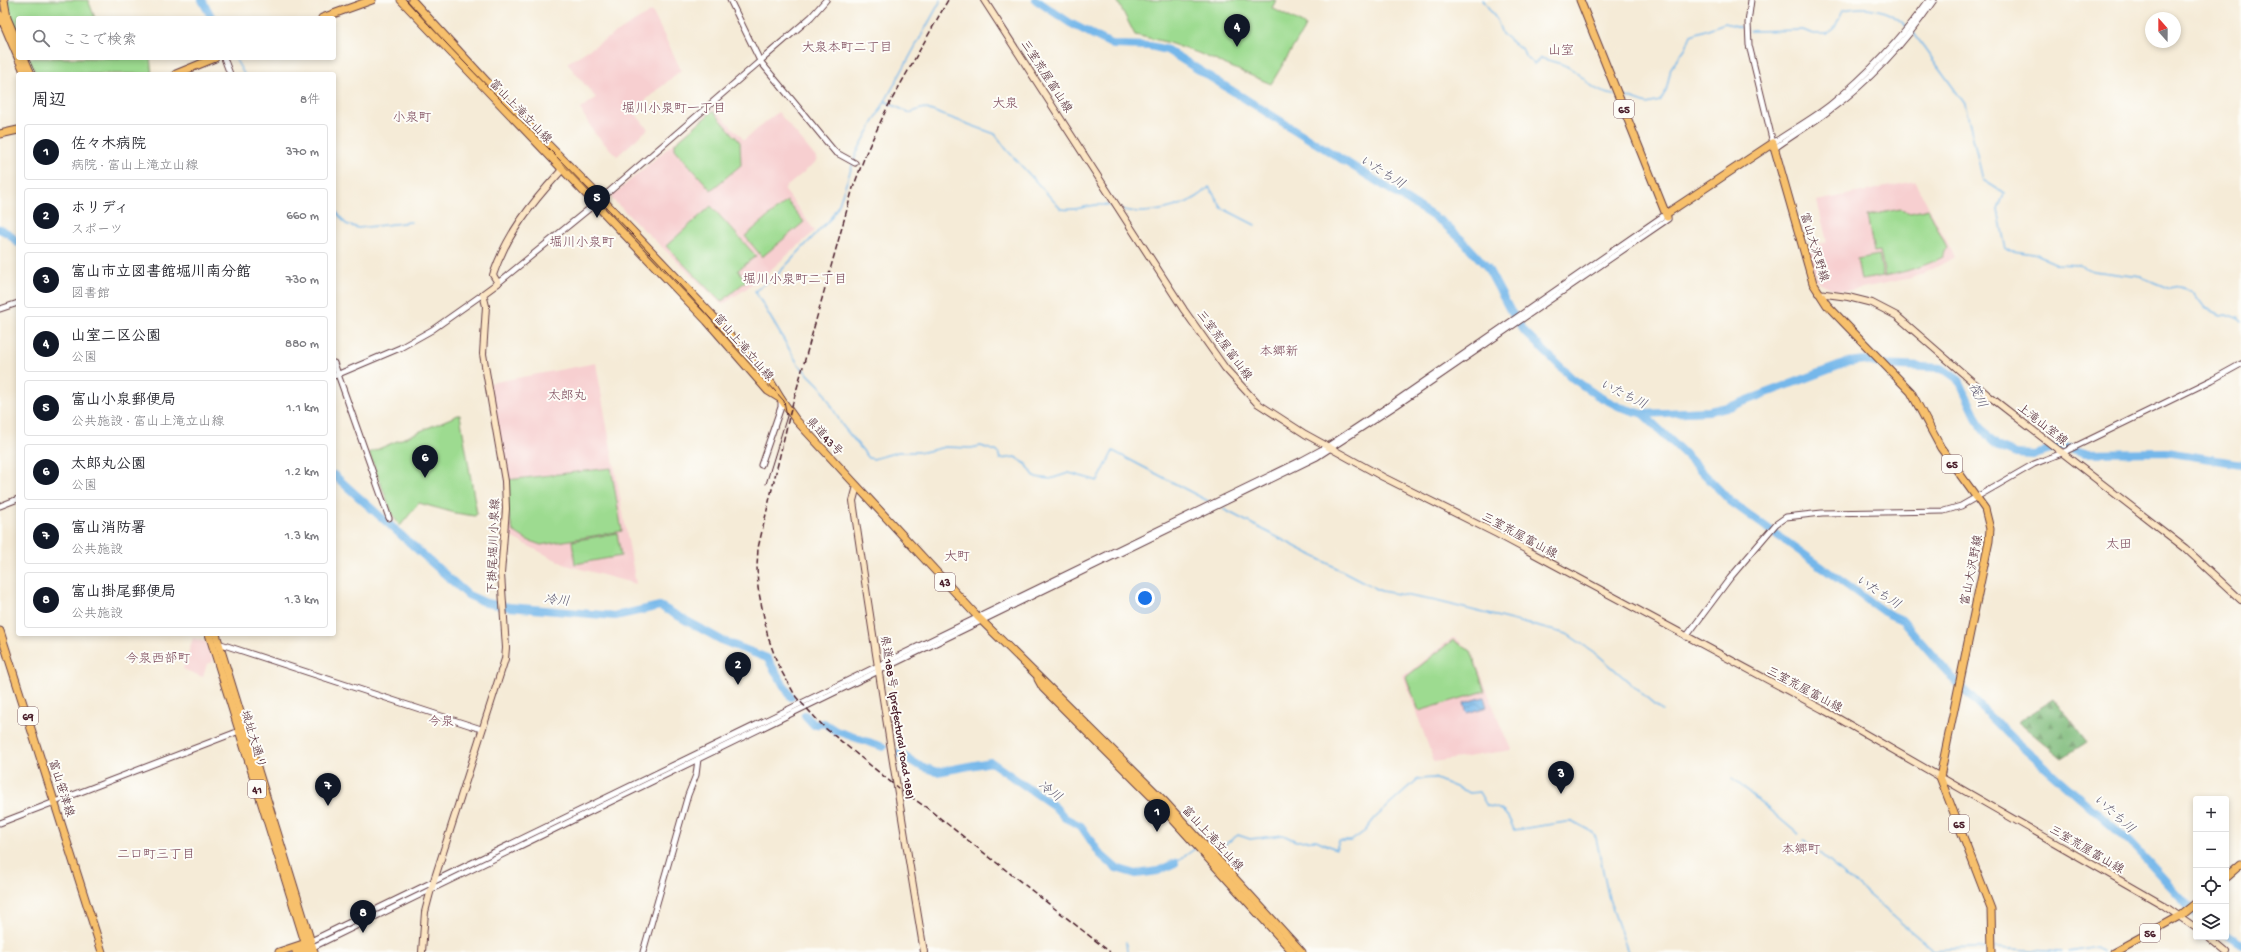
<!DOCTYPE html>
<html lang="ja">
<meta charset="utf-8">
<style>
body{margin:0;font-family:"Gochi Hand","Klee One",sans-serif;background:#f2f2f3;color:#2b2b33}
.controls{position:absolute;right:12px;bottom:12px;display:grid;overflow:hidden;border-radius:4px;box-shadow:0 2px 6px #0003}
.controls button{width:36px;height:36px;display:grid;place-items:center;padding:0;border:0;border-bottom:1px solid #e1e1e2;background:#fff;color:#2b2b33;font:20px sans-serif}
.compass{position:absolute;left:2145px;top:12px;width:36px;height:36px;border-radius:50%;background:#fff;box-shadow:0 2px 6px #0003;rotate:339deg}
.you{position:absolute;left:1145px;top:598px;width:14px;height:14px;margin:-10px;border:3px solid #fff;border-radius:50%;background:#1a73e8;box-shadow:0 0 0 6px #1a73e833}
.badge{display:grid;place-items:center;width:26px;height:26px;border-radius:50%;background:#111827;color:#fff;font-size:13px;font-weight:700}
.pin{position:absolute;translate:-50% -33px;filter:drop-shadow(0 1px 2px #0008)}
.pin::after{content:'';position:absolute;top:21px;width:14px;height:12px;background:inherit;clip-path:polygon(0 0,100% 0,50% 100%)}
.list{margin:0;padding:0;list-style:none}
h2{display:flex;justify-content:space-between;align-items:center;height:52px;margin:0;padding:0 16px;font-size:17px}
h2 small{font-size:13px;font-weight:400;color:#7c7c81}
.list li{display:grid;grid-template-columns:26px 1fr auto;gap:12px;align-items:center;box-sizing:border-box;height:56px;margin:0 8px 8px;padding:0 8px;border:1px solid #e1e1e2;border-radius:4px}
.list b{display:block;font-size:15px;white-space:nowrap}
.list p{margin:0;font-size:13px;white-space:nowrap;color:#7c7c81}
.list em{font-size:13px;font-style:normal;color:#7c7c81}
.icon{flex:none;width:22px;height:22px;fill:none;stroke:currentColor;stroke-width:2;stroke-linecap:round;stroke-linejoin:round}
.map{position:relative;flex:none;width:2241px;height:952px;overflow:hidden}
.search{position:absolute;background:#fff;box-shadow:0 2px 6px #0003;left:16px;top:16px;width:320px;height:44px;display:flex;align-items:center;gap:10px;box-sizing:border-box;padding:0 14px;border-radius:4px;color:#7c7c81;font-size:15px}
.panel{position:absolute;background:#fff;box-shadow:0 2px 6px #0003;left:16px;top:72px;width:320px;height:564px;border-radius:4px}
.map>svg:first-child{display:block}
.built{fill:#f7cfd0}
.forest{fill:url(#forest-firs);stroke:#646d52}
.green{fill:#9ddb90;stroke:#747d5e}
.water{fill:url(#water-waves);stroke:#5f6b8a}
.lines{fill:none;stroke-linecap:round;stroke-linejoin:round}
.stream{stroke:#74b7ea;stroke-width:1.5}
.river{stroke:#74b7ea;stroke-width:8}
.tertiary-casing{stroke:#643e45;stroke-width:7}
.secondary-casing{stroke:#643e45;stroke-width:8}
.primary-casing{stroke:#643e45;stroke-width:9}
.trunk-casing{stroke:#643e45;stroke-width:9}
.tertiary{stroke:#fff;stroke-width:5}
.secondary{stroke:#fce6c4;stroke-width:6}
.primary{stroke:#f7c06c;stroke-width:7}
.trunk{stroke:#f7c06c;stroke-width:7}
.tram{stroke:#4a1f2b;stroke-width:1}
.rail{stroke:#4a1f2b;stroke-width:1.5;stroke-dasharray:6 3;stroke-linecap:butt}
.labels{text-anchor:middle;stroke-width:4;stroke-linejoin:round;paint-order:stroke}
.shield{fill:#fdfcf7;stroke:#806168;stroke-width:1}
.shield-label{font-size:11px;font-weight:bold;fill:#4a1f2b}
.street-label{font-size:12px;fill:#4a1f2b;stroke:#fdfcf7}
.neighbourhood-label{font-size:13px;fill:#7a4759;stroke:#fdfcf7}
.water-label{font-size:13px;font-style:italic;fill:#59546e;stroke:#fdfcf7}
</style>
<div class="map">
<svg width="2241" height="952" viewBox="0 0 2241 952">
<defs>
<pattern id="forest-firs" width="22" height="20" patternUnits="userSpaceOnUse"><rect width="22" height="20" fill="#7ebb7a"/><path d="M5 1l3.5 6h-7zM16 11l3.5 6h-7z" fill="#699764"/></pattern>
<pattern id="water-waves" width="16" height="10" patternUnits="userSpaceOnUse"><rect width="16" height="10" fill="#74b7ea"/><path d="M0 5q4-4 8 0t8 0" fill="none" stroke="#6194be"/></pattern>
</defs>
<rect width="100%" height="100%" fill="#fdfcf7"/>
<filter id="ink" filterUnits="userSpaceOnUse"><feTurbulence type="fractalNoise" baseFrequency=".025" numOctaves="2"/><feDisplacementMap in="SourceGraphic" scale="8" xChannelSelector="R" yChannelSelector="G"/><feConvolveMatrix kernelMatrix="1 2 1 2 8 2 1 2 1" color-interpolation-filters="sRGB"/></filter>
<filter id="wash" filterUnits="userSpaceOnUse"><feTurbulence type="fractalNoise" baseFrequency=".012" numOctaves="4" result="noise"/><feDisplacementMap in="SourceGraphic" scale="16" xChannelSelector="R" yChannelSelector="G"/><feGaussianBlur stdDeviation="0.9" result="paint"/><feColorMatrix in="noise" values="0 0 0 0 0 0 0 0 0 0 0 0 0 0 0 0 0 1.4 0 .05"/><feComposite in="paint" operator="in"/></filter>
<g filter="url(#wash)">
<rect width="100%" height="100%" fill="#f5ebd7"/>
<g class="built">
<polygon points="652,11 681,70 633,111 648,129 617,156 595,134 580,109 596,98 567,63"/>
<polygon points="714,108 744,140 778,112 818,160 784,189 815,231 760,279 722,305 612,199 613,195"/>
<polygon points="1915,181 1955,257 1927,272 1911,278 1847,291 1835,290 1817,281 1807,247 1827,242 1817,201"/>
<polygon points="596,363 605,415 636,584 566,565 507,535 509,503 490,383"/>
<polygon points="193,638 206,642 213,662 207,664 203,677 183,669"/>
<polygon points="1452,638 1455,638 1469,649 1474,657 1505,737 1512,748 1511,750 1434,762 1403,675 1410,672"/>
</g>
<polygon class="forest" points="2054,699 2087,742 2062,758 2018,722"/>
<g class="green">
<polygon points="6,0 88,0 95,18 18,18 18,36 10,17"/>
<polygon points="1117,0 1276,0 1272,8 1306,26 1271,84 1198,53 1166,42 1135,35"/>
<polygon points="28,58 150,58 152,74 36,74"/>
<polygon points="713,111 740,142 741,165 711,190 675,149 675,143"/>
<polygon points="787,201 804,222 762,257 745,236"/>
<polygon points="711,206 756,256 738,270 746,281 721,302 666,246"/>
<path d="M1900,209L1910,213L1928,209L1947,247L1943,257C1925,266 1905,272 1885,276L1880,251L1874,252L1867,216Z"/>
<polygon points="1879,255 1883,276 1861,280 1857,259"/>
<polygon points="458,415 460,415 477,514 475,516 455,513 419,503 400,526 393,516 369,453"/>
<polygon points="611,468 622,531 541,545 527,540 513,531 508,512 507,480"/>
<polygon points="617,533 621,556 575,564 572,541"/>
<polygon points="1453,640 1471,651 1485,691 1419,711 1406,677"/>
</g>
<polygon class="water" points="1484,697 1487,707 1467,713 1464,703"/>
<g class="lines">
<g class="stream">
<polyline points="941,0 857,152 839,204 830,219 776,276 755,291 798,364 821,387 842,425 869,458 873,459 898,452 924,452 945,447 971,448 981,446 998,452 1000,459 1015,457 1026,464 1035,477 1050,479 1069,473 1098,481 1113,451 1208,501"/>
<path d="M1483,0L1497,20L1502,34L1523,50L1525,56L1534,64L1541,58C1550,61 1561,63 1568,67C1586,77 1591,93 1615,95"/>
<path d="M1750,31L1803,30L1813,34H1827L1834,29L1843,10C1867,5 1890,9 1907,27"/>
<polyline points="1913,32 1965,104 1983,180 2004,193 1998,210 2006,250 2034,254 2057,264 2079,265 2093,271 2141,277 2170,289 2180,287 2193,292 2205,308 2220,315 2226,314 2237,318 2241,322"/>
<polyline points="236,60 244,74"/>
<polyline points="1621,95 1647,104 1660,101 1666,91 1671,68 1686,47 1691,35 1725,23 1747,29"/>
<path d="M885,101L909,113L924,108L995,134L1007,150L1061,209C1079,212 1095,200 1114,207"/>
<polyline points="334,209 346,224 358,228 411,222"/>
<path d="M1121,209C1146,217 1191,207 1209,187L1222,208L1255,225"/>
<polyline points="1223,509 1381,591 1436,601 1567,634 1598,655 1662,711"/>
<polyline points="1732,778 1798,834"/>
<polyline points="1804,840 1933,950 1989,947"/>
<path d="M1207,844L1213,843L1220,848L1238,835L1250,839L1283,835L1296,841L1316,840L1336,849L1339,841H1351L1365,831L1375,818L1418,779L1434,778L1470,793L1479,792L1487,806C1503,807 1509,816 1514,830L1572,821L1592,832L1596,838L1609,899L1628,952"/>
<polyline points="1175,863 1196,848"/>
<polyline points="1126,942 1127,952"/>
<polyline points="1995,948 2063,952"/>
<polyline points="2069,952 2096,947 2102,952"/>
</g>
<g class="river">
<polyline points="202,0 212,18"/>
<polyline points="1036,0 1070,23 1113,45 1150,46 1167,50 1442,222 1464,242 1487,267 1510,310 1525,332 1572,378 1598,396 1620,407 1643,414 1687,456 1730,501 1884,612 1902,620 1954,680 2014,740 2130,842 2196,914"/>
<polyline points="0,229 9,234 18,243"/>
<polyline points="1643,414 1709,411 1732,406 1849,362 1864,360 1882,365 1942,368 1959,380 1981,427 1992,441 1999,447 2016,454 2034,455 2062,446 2085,453 2166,452 2241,464"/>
<polyline points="334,475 468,595 486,603 509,607 615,616 660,606 723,641 767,658 791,697"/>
<polyline points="805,715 814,725 824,723 836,731 883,747"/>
<polyline points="899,753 918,765 937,772 991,762 1054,806 1065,818 1081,826 1100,854 1116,868 1136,874 1158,871 1175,863"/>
<polyline points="2226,934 2241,944"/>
</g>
</g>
</g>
<g filter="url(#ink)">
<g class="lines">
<defs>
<g id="tertiary">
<polyline points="730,0 760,61 835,152 855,163"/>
<path d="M1751,0L1748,23L1749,45L1773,143C1792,130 1812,119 1830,105C1867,75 1901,39 1929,0"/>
<polyline points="224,58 230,74"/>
<path d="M1775,148C1793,135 1812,124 1830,110C1870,81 1906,41 1934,0"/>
<polyline points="498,283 595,204 811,17 826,0"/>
<polyline points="0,309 18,303"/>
<polyline points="334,363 389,518"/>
<polyline points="334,376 400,348 432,330 483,294"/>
<polyline points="761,465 781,407 781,399"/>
<polyline points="0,506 18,499"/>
<polyline points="1686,637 1730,578 1776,524 1786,517 1822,513 1944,511 1961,506 2034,464 2062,453 2212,380 2241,364"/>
<polyline points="218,643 481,729"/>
<polyline points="0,823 242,730"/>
<polyline points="311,941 1302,460 1328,446 1393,403 1666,214"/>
<polyline points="313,947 1317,457 1397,405 1668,219"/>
<polyline points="643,952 688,795 696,775 698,759"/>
</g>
<g id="secondary">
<polyline points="984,0 1184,310 1225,368 1257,403 1305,434 1383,477 1497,534 1822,709 2163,905 2196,928"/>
<polyline points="1818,293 1848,297 1872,303 1897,316 1989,396 2185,548 2241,600"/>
<path d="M857,486L853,501C875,652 899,802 924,952"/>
<polyline points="2208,937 2226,952"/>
<path d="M422,952L425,912L430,893L505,659L506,648L501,574L506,509L505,481L483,354L486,306L483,294L498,283L493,275C507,234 531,204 560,172L562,165"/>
</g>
<g id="primary">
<polyline points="401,0 707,321 768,391 781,399 772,384 712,315 601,198 500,96 412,0"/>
<polyline points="1580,0 1667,217"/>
<polyline points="322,18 372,0"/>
<polyline points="176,74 215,58"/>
<polyline points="0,134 18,130"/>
<polyline points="1666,214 1773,143 1813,283 1827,305 1911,392 1941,448 1985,509 1990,529 1989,541 1940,777 1991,909 1992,952"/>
<polyline points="781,399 796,420 978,617 1165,802 1302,952"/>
<polyline points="0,631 102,952"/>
<polyline points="1038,679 1043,688 1158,803 1293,952"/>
<polyline points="2226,877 2241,864"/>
<polyline points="2114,952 2181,915 2196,903"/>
</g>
<g id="trunk">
<polyline points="4,0 7,18 18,44"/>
<polyline points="0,15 25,74"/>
<polyline points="24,58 31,74"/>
<polyline points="209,634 308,952"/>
<polyline points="216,634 314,952"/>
<polyline points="279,952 309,942"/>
<polyline points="296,952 311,948"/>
</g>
</defs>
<use href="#tertiary" class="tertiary-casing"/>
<use href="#secondary" class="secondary-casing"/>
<use href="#primary" class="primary-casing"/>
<use href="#trunk" class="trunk-casing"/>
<use href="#tertiary" class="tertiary"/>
<use href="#secondary" class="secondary"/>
<use href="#primary" class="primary"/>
<use href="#trunk" class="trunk"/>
<path class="tram" d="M406,0C466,66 529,128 591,192C658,259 721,330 784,401L787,416L766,484"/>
<polyline class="rail" points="948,0 887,108 866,153 853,188 790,413 758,548 757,567 758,588 768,637 778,665 796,697 825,728 898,788 927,808 1110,952"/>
</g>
</g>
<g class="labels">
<g class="shield">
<rect x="1614" y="100" width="20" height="18" rx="3"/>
<rect x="1942" y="455" width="20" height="18" rx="3"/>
<rect x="935" y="573" width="20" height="18" rx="3"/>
<rect x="18" y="707" width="20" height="18" rx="3"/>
<rect x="248" y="780" width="18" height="18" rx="3"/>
<rect x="1949" y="815" width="20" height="18" rx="3"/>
<rect x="2140" y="924" width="20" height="18" rx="3"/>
</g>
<g class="shield-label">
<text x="1624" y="113">65</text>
<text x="1952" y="468">65</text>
<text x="945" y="586">43</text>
<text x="28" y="720">69</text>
<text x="257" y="793">41</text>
<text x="1959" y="828">65</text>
<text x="2150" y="937">56</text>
</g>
<g class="street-label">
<text transform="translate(1047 76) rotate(57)" y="4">三室荒屋富山線</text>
<text transform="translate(521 111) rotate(46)" y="4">富山上滝立山線</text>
<text transform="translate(1815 247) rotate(73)" y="4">富山大沢野線</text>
<text transform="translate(1225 345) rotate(53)" y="4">三室荒屋富山線</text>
<text transform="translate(744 347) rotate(49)" y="4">富山上滝立山線</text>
<text transform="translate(2043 424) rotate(38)" y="4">上滝山室線</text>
<text transform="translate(825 436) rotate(47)" y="4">県道43号</text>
<text transform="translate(1520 535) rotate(28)" y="4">三室荒屋富山線</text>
<text transform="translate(493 546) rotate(-88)" y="4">下掛尾堀川小泉線</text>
<text transform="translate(1971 570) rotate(-79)" y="4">富山大沢野線</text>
<text transform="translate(1805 689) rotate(28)" y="4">三室荒屋富山線</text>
<text transform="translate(898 717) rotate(81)" y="4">県道188号 (prefectural road 188)</text>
<text transform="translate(254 739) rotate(73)" y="4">城址大通り</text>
<text transform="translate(62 788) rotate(72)" y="4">富山笹津線</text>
<text transform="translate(1213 838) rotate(47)" y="4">富山上滝立山線</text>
<text transform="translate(2087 849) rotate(30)" y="4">三室荒屋富山線</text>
</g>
<g class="neighbourhood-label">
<text x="847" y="51">大泉本町二丁目</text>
<text x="1561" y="54">山室</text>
<text x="1005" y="107">大泉</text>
<text x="674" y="112">堀川小泉町一丁目</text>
<text x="412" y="121">小泉町</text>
<text x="582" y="246">堀川小泉町</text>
<text x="795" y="283">堀川小泉町二丁目</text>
<text x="1279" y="355">本郷新</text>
<text x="567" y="399">太郎丸</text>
<text x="2119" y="548">太田</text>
<text x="957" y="560">大町</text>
<text x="158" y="662">今泉西部町</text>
<text x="441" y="725">今泉</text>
<text x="1801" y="853">本郷町</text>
<text x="156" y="858">二口町三丁目</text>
</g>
<g class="water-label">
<text transform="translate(1383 171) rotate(32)" y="5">いたち川</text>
<text transform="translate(1624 393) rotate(26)" y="5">いたち川</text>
<text transform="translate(1979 395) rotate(65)" y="5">筏川</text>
<text transform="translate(1879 591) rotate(33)" y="5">いたち川</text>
<text transform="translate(557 599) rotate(5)" y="5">冷川</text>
<text transform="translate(1051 790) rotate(37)" y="5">冷川</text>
<text transform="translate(2115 813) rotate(42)" y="5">いたち川</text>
</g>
</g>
</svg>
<div class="controls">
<button>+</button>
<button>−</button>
<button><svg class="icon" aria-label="locate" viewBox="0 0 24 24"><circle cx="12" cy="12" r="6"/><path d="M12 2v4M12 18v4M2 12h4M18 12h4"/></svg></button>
<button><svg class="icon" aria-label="layers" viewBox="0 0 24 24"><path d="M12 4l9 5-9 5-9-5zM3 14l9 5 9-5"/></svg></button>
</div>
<svg class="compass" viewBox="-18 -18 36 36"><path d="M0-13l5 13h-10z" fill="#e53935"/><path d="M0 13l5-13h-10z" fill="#7c7c81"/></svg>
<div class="you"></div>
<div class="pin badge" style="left:1157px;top:832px">1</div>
<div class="pin badge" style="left:738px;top:685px">2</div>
<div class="pin badge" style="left:1561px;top:794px">3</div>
<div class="pin badge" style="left:1237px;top:47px">4</div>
<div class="pin badge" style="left:597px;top:218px">5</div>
<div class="pin badge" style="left:425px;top:478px">6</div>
<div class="pin badge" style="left:328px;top:806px">7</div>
<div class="pin badge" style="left:363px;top:933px">8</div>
<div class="search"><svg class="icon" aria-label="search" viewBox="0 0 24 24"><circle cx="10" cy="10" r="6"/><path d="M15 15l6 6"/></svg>ここで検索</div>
<section class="panel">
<h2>周辺<small>8件</small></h2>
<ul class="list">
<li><span class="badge">1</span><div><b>佐々木病院</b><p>病院 · 富山上滝立山線</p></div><em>370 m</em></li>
<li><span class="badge">2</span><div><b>ホリディ</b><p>スポーツ</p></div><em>660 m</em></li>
<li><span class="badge">3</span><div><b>富山市立図書館堀川南分館</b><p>図書館</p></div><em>730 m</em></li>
<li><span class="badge">4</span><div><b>山室二区公園</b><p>公園</p></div><em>880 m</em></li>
<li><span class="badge">5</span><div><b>富山小泉郵便局</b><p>公共施設 · 富山上滝立山線</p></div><em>1.1 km</em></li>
<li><span class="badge">6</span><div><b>太郎丸公園</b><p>公園</p></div><em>1.2 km</em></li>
<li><span class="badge">7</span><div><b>富山消防署</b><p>公共施設</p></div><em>1.3 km</em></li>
<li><span class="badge">8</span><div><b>富山掛尾郵便局</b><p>公共施設</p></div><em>1.3 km</em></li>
</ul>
</section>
</div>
